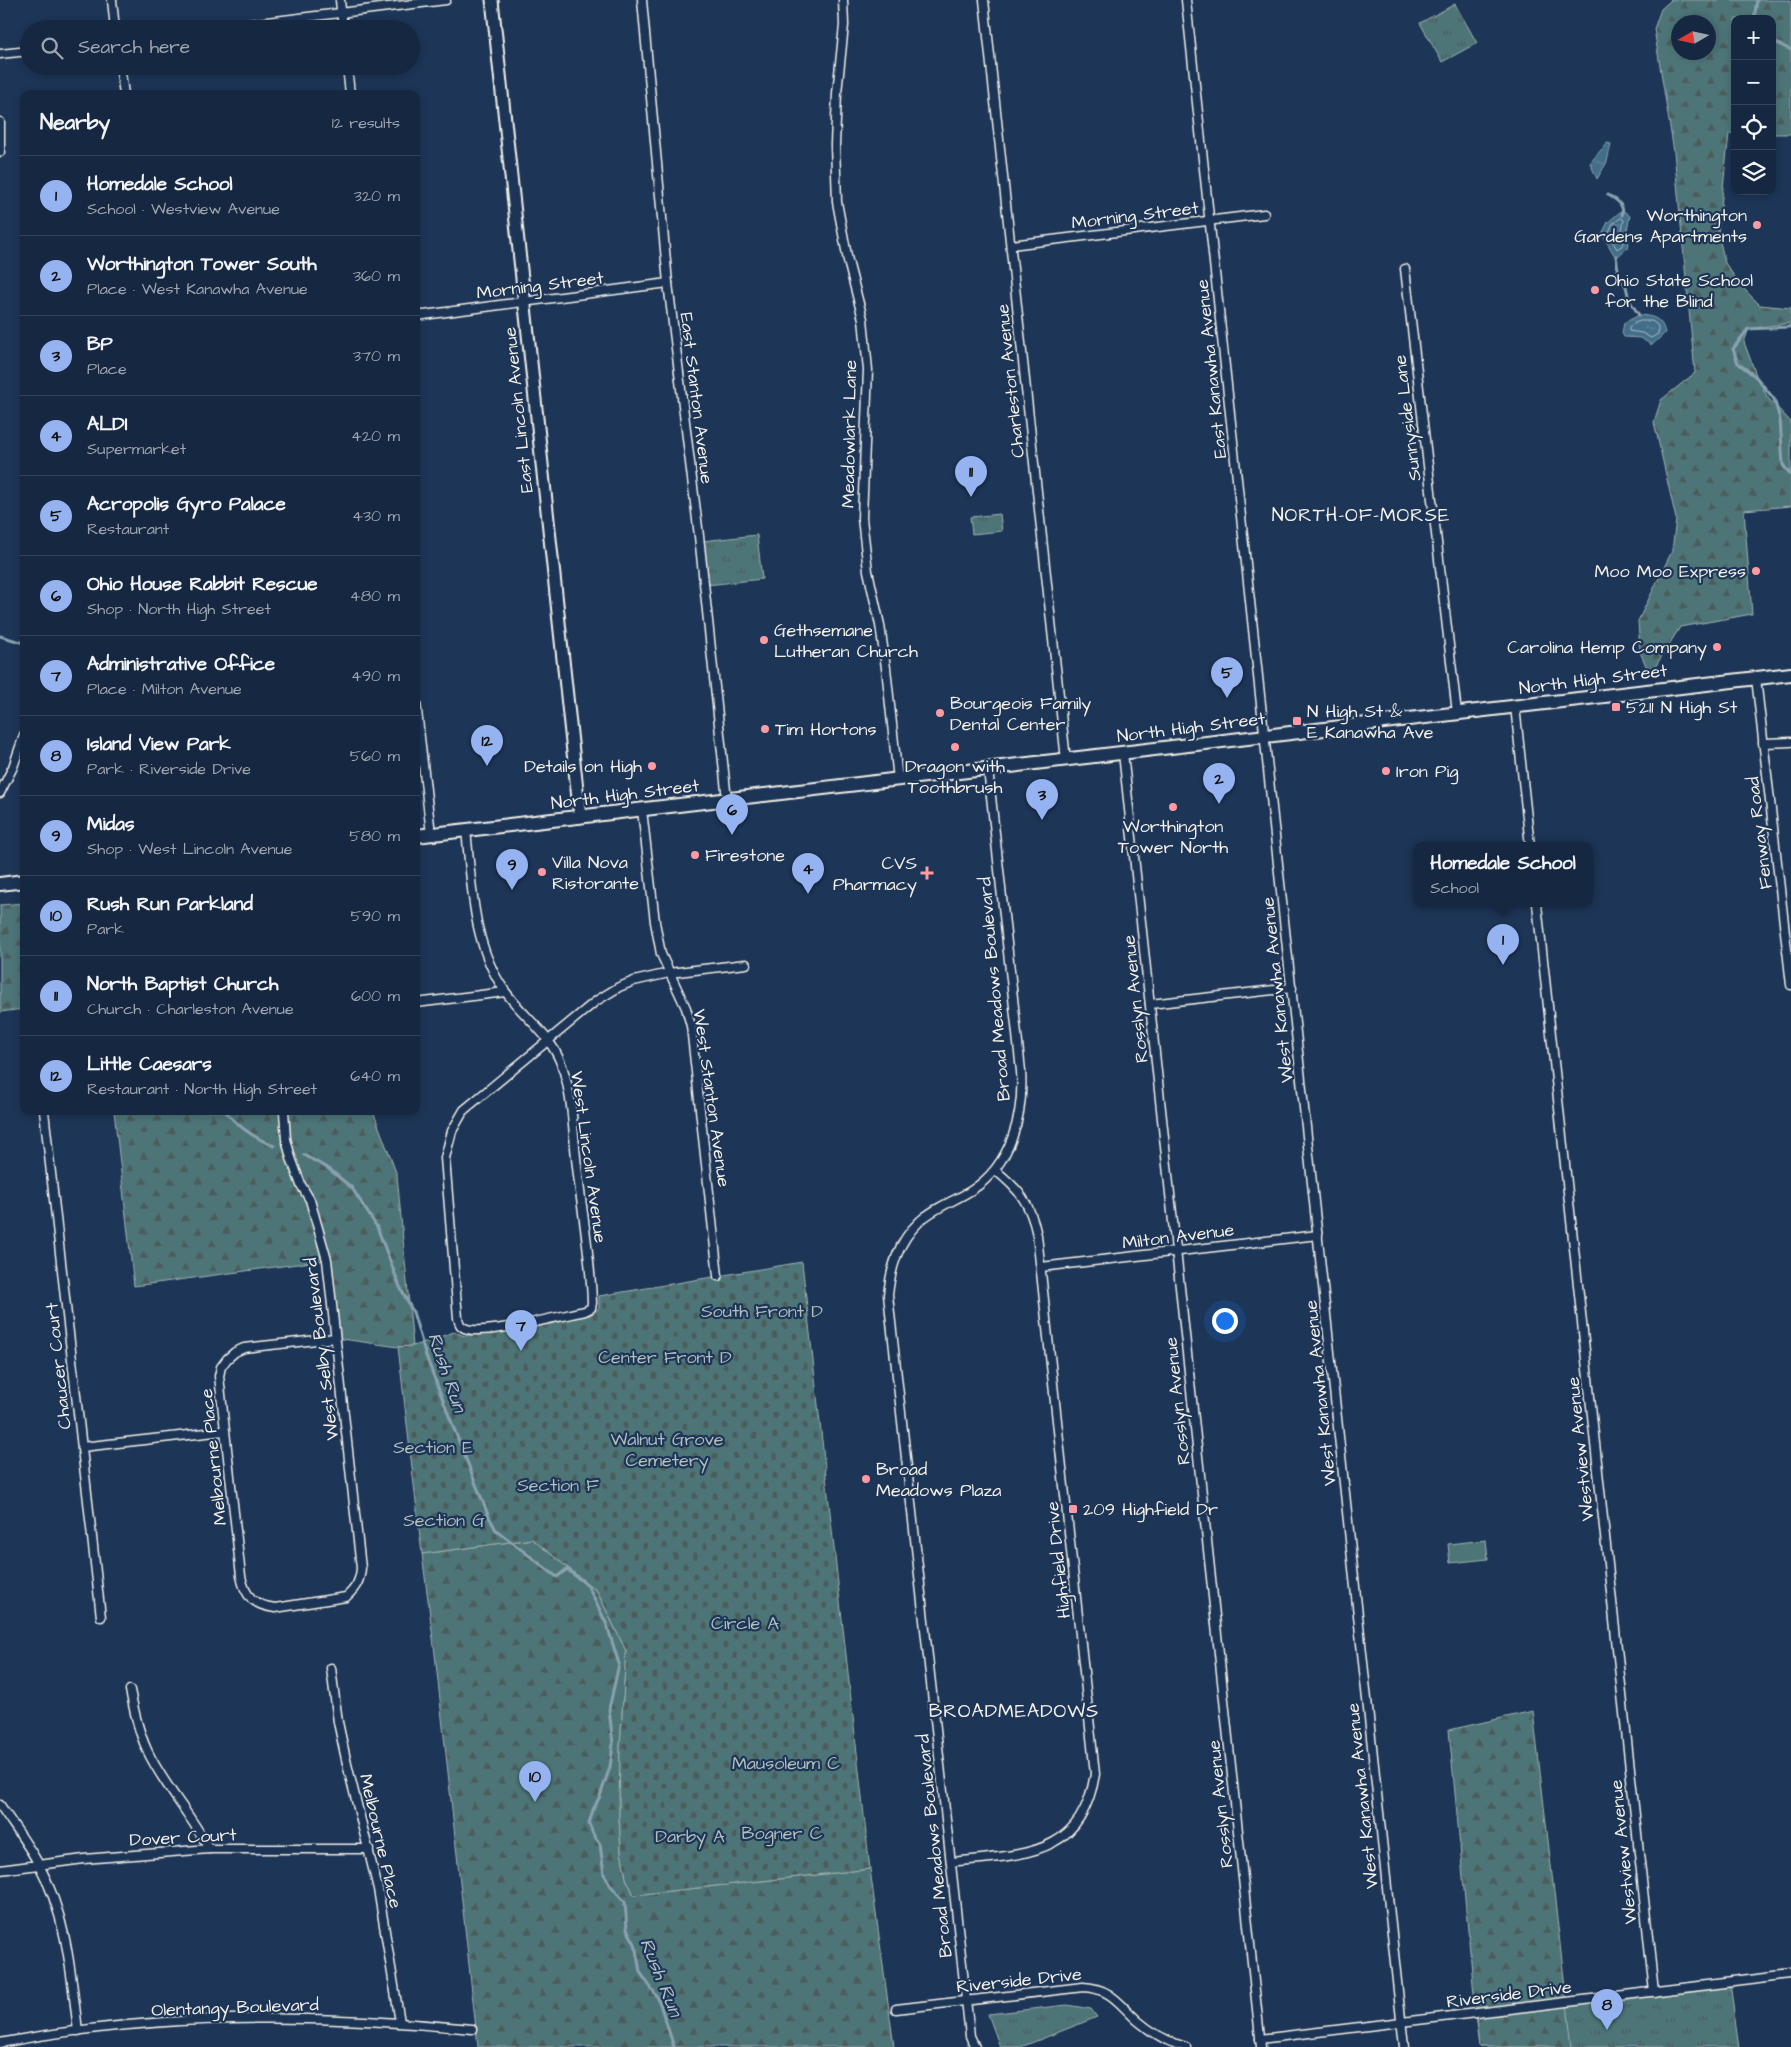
<!DOCTYPE html>
<meta charset="utf-8">
<style>
body{margin:0;font-family:"Architects Daughter",sans-serif;background:#23344c;color:#f1f3f6}
.controls{position:absolute;right:15px;top:15px;display:grid;overflow:hidden;border-radius:10px;box-shadow:0 2px 8px #0003}
.controls button{width:45px;height:45px;display:grid;place-items:center;padding:0;border:0;border-bottom:1px solid #35445a;background:#162841;color:#f1f3f6;font:25px sans-serif}
.compass{position:absolute;left:1671px;top:15px;width:45px;height:45px;border-radius:50%;background:#162841;box-shadow:0 2px 8px #0003;rotate:261deg}
.you{position:absolute;left:1224px;top:1320px;width:18px;height:18px;margin:-12px;border:4px solid #fff;border-radius:50%;background:#1a73e8;box-shadow:0 0 0 8px #1a73e833}
.badge{display:grid;place-items:center;width:32px;height:32px;border-radius:50%;background:#95b2f1;color:#111;font-size:16px;font-weight:700}
.pin{position:absolute;translate:-50% -41px;filter:drop-shadow(0 1px 2px #0008)}
.pin::after{content:'';position:absolute;top:26px;width:18px;height:15px;background:inherit;clip-path:polygon(0 0,100% 0,50% 100%)}
.popup{position:absolute;left:1413px;top:842px;width:180px;height:65px;box-sizing:border-box;display:grid;place-content:center;border-radius:10px;background:#162841;filter:drop-shadow(0 1px 4px #0005);font-size:16px;white-space:nowrap;color:#9ea6b1}
.popup b{font-size:19px;color:#f1f3f6}
.popup::after{content:'';position:absolute;left:50%;top:100%;margin-left:-10px;border:10px solid transparent;border-top-color:#162841}
.list{margin:0;padding:0;list-style:none}
h2{display:flex;justify-content:space-between;align-items:center;height:65px;margin:0;padding:0 20px;font-size:21px}
h2 small{font-size:16px;font-weight:400;color:#9ea6b1}
.list li{display:grid;grid-template-columns:32px 1fr auto;gap:15px;align-items:center;box-sizing:border-box;height:80px;padding:0 20px;border-top:1px solid #35445a}
.list b{display:block;font-size:19px;white-space:nowrap}
.list p{margin:0;font-size:16px;white-space:nowrap;color:#9ea6b1}
.list em{font-size:16px;font-style:normal;color:#9ea6b1}
.icon{flex:none;width:28px;height:28px;fill:none;stroke:currentColor;stroke-width:2;stroke-linecap:round;stroke-linejoin:round}
.map{position:relative;flex:none;width:1791px;height:2047px;overflow:hidden}
.search{position:absolute;background:#162841;box-shadow:0 2px 8px #0003;left:20px;top:20px;width:400px;height:55px;display:flex;align-items:center;gap:12px;box-sizing:border-box;padding:0 18px;border-radius:28px;color:#9ea6b1;font-size:19px}
.panel{position:absolute;background:#162841;box-shadow:0 2px 8px #0003;left:20px;top:90px;width:400px;height:1025px;border-radius:10px}
.map>svg:first-child{display:block}
.grass{fill:url(#grass-tufts);stroke:#a1b3b0}
.forest{fill:url(#forest-firs);stroke:#a1b3b0;fill-rule:evenodd}
.cemetery{fill:url(#cemetery-stones);stroke:#a1b3b0}
.garden{fill:#4e7578;stroke:#a1b3b0}
.water{fill:url(#water-ripples);stroke:#8aa2b0}
.lines{fill:none;stroke-linecap:round;stroke-linejoin:round}
.shore{stroke:#adbdc2;stroke-width:1}
.stream{stroke:#8aa2b0;stroke-width:3}
.street-casing{stroke:#f4f1e8;stroke-width:11}
.secondary-casing{stroke:#f4f1e8;stroke-width:15}
.primary-casing{stroke:#f4f1e8;stroke-width:16}
.street{stroke:#1d3557;stroke-width:8}
.secondary{stroke:#1d3557;stroke-width:11}
.primary{stroke:#1d3557;stroke-width:12}
.poi-dot{fill:#ff9aa2;stroke:#1d3557;stroke-width:2}
.labels{text-anchor:middle;stroke-width:4.5;stroke-linejoin:round;paint-order:stroke}
.street-label{font-size:18px;fill:#f4f1e8;stroke:#1d3557}
.poi-label{font-size:18px;fill:#f4f1e8;stroke:#1d3557;text-anchor:start}
.park-label{font-size:18px;fill:#b2bfbb;stroke:#1d3557}
.neighbourhood-label{font-size:19px;letter-spacing:1px;fill:#f4f1e8;stroke:#1d3557}
.water-label{font-size:19px;font-style:italic;fill:#b6c3c7;stroke:#1d3557}
</style>
<div class="map">
<svg width="1791" height="2047" viewBox="0 0 1791 2047">
<defs>
<pattern id="grass-tufts" width="24" height="20" patternUnits="userSpaceOnUse" patternTransform="scale(1.25)"><rect width="24" height="20" fill="#4e7578"/><path d="M3 7l-1-3M5 7V3M7 7l1-3M15 17l-1-3M17 17v-4M19 17l1-3" fill="none" stroke="#4b5c5c"/></pattern>
<pattern id="forest-firs" width="22" height="20" patternUnits="userSpaceOnUse" patternTransform="scale(1.25)"><rect width="22" height="20" fill="#4e7578"/><path d="M5 1l3.5 6h-7zM16 11l3.5 6h-7z" fill="#4b5c5c"/></pattern>
<pattern id="cemetery-stones" width="16" height="16" patternUnits="userSpaceOnUse" patternTransform="scale(1.25)"><rect width="16" height="16" fill="#4e7578"/><path d="M2 7V4a2 2 0 0 1 4 0v3zM10 15v-3a2 2 0 0 1 4 0v3z" fill="#4b5c5c"/></pattern>
<pattern id="water-ripples" width="26" height="14" patternUnits="userSpaceOnUse" patternTransform="scale(1.25)"><rect width="26" height="14" fill="#436e8a"/><path d="M2 4q2-2 4 0t4 0M15 11q2-2 4 0t4 0" fill="none" stroke="#5f839a"/></pattern>
</defs>
<rect width="100%" height="100%" fill="#1d3557"/>
<filter id="ink" filterUnits="userSpaceOnUse"><feTurbulence type="fractalNoise" baseFrequency=".02" numOctaves="2"/><feDisplacementMap in="SourceGraphic" scale="10" xChannelSelector="R" yChannelSelector="G"/><feConvolveMatrix kernelMatrix="1 2 1 2 8 2 1 2 1" color-interpolation-filters="sRGB"/></filter>
<g filter="url(#ink)">
<g class="grass">
<polygon points="1455,4 1477,43 1442,62 1420,23"/>
<polygon points="1000,514 1002,531 972,534 970,517"/>
<polygon points="757,535 762,579 707,585 702,541"/>
<polygon points="1730,1983 1739,2047 1479,2047 1475,2014"/>
<polygon points="1067,2005 1091,2009 1097,2017 1021,2047 1000,2047 988,2014"/>
</g>
<g class="forest">
<path d="M1671,0H1791V134H1772V19H1735V133L1729,134L1718,233L1725,263L1741,286L1760,305L1791,308V323L1754,328L1748,331L1744,342L1756,375L1768,398L1791,422V506L1744,510L1752,614L1680,627L1650,675L1640,652L1638,621L1672,551L1676,519L1654,422L1661,400L1695,373L1674,152L1654,29L1661,9ZM1678,22H1708V52H1678Z"/>
<polygon points="24,903 24,1009 0,1012 0,905"/>
<polygon points="114,1111 373,1111 397,1175 413,1346 398,1347 335,1338 327,1260 134,1286"/>
<polygon points="532,1539 597,1591 626,1651 620,1747 619,1816 621,1851 626,1878 634,1895 870,1869 894,2047 478,2047 435,1654 422,1554"/>
<polygon points="1533,1711 1572,2047 1479,2047 1449,1730"/>
</g>
<polygon class="cemetery" points="802,1262 870,1869 634,1895 626,1878 621,1851 619,1816 620,1747 626,1651 597,1591 532,1539 422,1554 398,1347 413,1346 454,1332 465,1336 590,1315 599,1308 599,1296"/>
<polygon class="garden" points="1486,1540 1488,1559 1450,1563 1448,1544"/>
<g class="water">
<polygon points="1607,143 1611,144 1607,162 1597,179 1590,163"/>
<polygon points="1620,212 1625,212 1630,216 1626,235 1629,244 1628,247 1616,258 1602,234 1608,222"/>
<path d="M1639,315C1653,316 1662,318 1665,333L1652,345L1640,338L1624,337L1622,333L1624,323Z"/>
</g>
<g class="lines">
<g class="shore">
<polygon points="1621,218 1624,220 1621,235 1624,244 1617,249 1608,234 1612,225"/>
<polygon points="1640,321 1652,321 1658,326 1658,334 1651,338 1642,333 1629,331 1629,327"/>
</g>
<g class="stream">
<polyline points="1754,19 1757,0"/>
<polyline points="1772,41 1791,50"/>
<path d="M1608,195C1616,199 1625,206 1622,215"/>
<polyline points="1616,256 1619,277 1626,286 1629,300 1639,315"/>
<polyline points="1791,325 1789,327 1748,329 1733,349 1738,363 1756,377 1774,399 1780,419 1783,465 1791,475"/>
<polyline points="0,636 24,643"/>
<path d="M225,1111C238,1127 255,1138 274,1146"/>
<polyline points="304,1155 329,1169 352,1188 377,1227 400,1287 413,1312 426,1356 458,1439 489,1517 496,1530 557,1577 567,1569 588,1586 607,1625 619,1664 609,1709 613,1744 610,1767 600,1796 593,1810 589,1824 593,1834 600,1844 604,1874 611,1886 625,1902 627,1929 635,1944 640,1972 658,1998 674,2047"/>
</g>
<defs>
<g id="street">
<polyline points="112,0 115,29"/>
<polyline points="340,0 343,29"/>
<polyline points="642,0 668,283 699,536 727,800"/>
<polyline points="843,0 844,25 837,93 835,145 837,202 848,261 863,319 868,370 862,518 868,571 880,625 886,668 898,780"/>
<polyline points="984,0 1066,760"/>
<polyline points="1186,0 1404,2047"/>
<polyline points="210,29 446,0"/>
<polyline points="0,54 29,51"/>
<polyline points="120,66 124,94"/>
<polyline points="347,66 350,94"/>
<polyline points="0,122 0,152"/>
<polyline points="1011,245 1264,214"/>
<polyline points="1405,269 1457,713"/>
<polyline points="416,316 668,283"/>
<polyline points="1756,678 1791,985"/>
<polyline points="416,702 431,834"/>
<polyline points="1515,706 1530,846"/>
<polyline points="1763,743 1791,742"/>
<polyline points="1123,753 1261,2047"/>
<polyline points="0,793 13,767 24,735"/>
<polyline points="642,810 655,922 661,954 686,1008 691,1026 718,1276"/>
<path d="M466,830C472,884 472,945 505,991C523,1017 551,1034 562,1066C573,1097 573,1134 577,1167C582,1212 591,1259 592,1303L591,1308L585,1311C560,1316 487,1335 467,1329C460,1327 459,1323 458,1318L445,1158L452,1131L464,1110L596,1001L619,987L634,981L669,973L746,964"/>
<polyline points="1537,904 1654,1992"/>
<polyline points="416,1003 505,992"/>
<polyline points="1150,1004 1292,988"/>
<polyline points="44,1111 101,1617"/>
<path d="M284,1111L286,1139L291,1158L301,1185L310,1200L327,1260L361,1568C360,1581 356,1588 346,1597L275,1608C254,1605 245,1597 241,1576L219,1376L221,1367L227,1359L235,1352L244,1348L335,1338"/>
<polyline points="1041,1267 1318,1235"/>
<polyline points="82,1447 224,1431"/>
<polyline points="331,1668 338,1722 347,1764 378,1889 400,2022"/>
<path d="M130,1690C134,1710 138,1730 147,1750C163,1785 191,1814 209,1849"/>
<path d="M0,1805C13,1825 27,1843 38,1863C67,1916 71,1973 78,2031"/>
<path d="M951,1862C1021,1854 1081,1859 1095,1774L1037,1235C1030,1203 1020,1190 995,1170"/>
<polyline points="0,1870 84,1859 209,1849 369,1849"/>
<path d="M896,2009L1083,1987C1111,1988 1119,2004 1138,2021C1152,2033 1168,2042 1186,2047"/>
<polyline points="1260,2039 1791,1975"/>
<path d="M0,2043C155,2013 316,2013 472,2029"/>
<path d="M975,2047L970,2036L888,1295C891,1267 898,1242 919,1222C933,1208 955,1201 972,1190C1011,1165 1024,1115 1021,1071L988,769"/>
</g>
<polyline id="secondary" points="492,0 580,817"/>
<g id="primary">
<polyline points="416,836 1791,674"/>
<polyline points="0,884 24,881"/>
</g>
</defs>
<use href="#street" class="street-casing"/>
<use href="#secondary" class="secondary-casing"/>
<use href="#primary" class="primary-casing"/>
<use href="#street" class="street"/>
<use href="#secondary" class="secondary"/>
<use href="#primary" class="primary"/>
</g>
</g>
<g class="poi-dot">
<circle cx="1757" cy="225" r="5"/>
<circle cx="1595" cy="290" r="5"/>
<circle cx="1756" cy="571" r="5"/>
<circle cx="764" cy="640" r="5"/>
<circle cx="1717" cy="647" r="5"/>
<rect x="1611" y="702" width="10" height="10" rx="2.5"/>
<circle cx="940" cy="713" r="5"/>
<rect x="1292" y="716" width="10" height="10" rx="2.5"/>
<circle cx="765" cy="729" r="5"/>
<circle cx="955" cy="747" r="5"/>
<circle cx="652" cy="766" r="5"/>
<circle cx="1386" cy="771" r="5"/>
<circle cx="1173" cy="807" r="5"/>
<circle cx="695" cy="855" r="5"/>
<circle cx="542" cy="872" r="5"/>
<path d="M924.5 865.5h5v5h5v5h-5v5h-5v-5h-5v-5h5z"/>
<circle cx="866" cy="1479" r="5"/>
<rect x="1068" y="1504" width="10" height="10" rx="2.5"/>
</g>
<g class="labels">
<g class="street-label">
<text transform="translate(1135 215) rotate(-7)" y="6">Morning Street</text>
<text transform="translate(540 285) rotate(-7)" y="6">Morning Street</text>
<text transform="translate(1211 369) rotate(-96)" y="6">East Kanawha Avenue</text>
<text transform="translate(1010 381) rotate(-96)" y="6">Charleston Avenue</text>
<text transform="translate(697 398) rotate(83)" y="6">East Stanton Avenue</text>
<text transform="translate(518 410) rotate(-96)" y="6">East Lincoln Avenue</text>
<text transform="translate(1407 418) rotate(-97)" y="6">Sunnyside Lane</text>
<text transform="translate(849 434) rotate(-89)" y="6">Meadowlark Lane</text>
<text transform="translate(1593 679) rotate(-7)" y="6">North High Street</text>
<text transform="translate(1191 727) rotate(-7)" y="6">North High Street</text>
<text transform="translate(625 794) rotate(-7)" y="6">North High Street</text>
<text transform="translate(1759 833) rotate(-97)" y="6">Fenway Road</text>
<text transform="translate(994 989) rotate(-95)" y="6">Broad Meadows Boulevard</text>
<text transform="translate(1277 990) rotate(-96)" y="6">West Kanawha Avenue</text>
<text transform="translate(1135 999) rotate(-96)" y="6">Rosslyn Avenue</text>
<text transform="translate(712 1098) rotate(82)" y="6">West Stanton Avenue</text>
<text transform="translate(589 1157) rotate(82)" y="6">West Lincoln Avenue</text>
<text transform="translate(1178 1236) rotate(-7)" y="6">Milton Avenue</text>
<text transform="translate(321 1349) rotate(-97)" y="6">West Selby Boulevard</text>
<text transform="translate(58 1366) rotate(-96)" y="6">Chaucer Court</text>
<text transform="translate(1320 1393) rotate(-96)" y="6">West Kanawha Avenue</text>
<text transform="translate(1177 1401) rotate(-96)" y="6">Rosslyn Avenue</text>
<text transform="translate(1580 1449) rotate(-96)" y="6">Westview Avenue</text>
<text transform="translate(213 1457) rotate(-96)" y="6">Melbourne Place</text>
<text transform="translate(1058 1560) rotate(-96)" y="6">Highfield Drive</text>
<text transform="translate(1362 1796) rotate(-96)" y="6">West Kanawha Avenue</text>
<text transform="translate(1220 1804) rotate(-96)" y="6">Rosslyn Avenue</text>
<text transform="translate(183 1837) rotate(-3)" y="6">Dover Court</text>
<text transform="translate(381 1841) rotate(77)" y="6">Melbourne Place</text>
<text transform="translate(934 1846) rotate(-96)" y="6">Broad Meadows Boulevard</text>
<text transform="translate(1623 1852) rotate(-96)" y="6">Westview Avenue</text>
<text transform="translate(1019 1980) rotate(-6)" y="6">Riverside Drive</text>
<text transform="translate(1509 1994) rotate(-7)" y="6">Riverside Drive</text>
<text transform="translate(235 2007) rotate(-2)" y="6">Olentangy Boulevard</text>
</g>
<g class="poi-label">
<text x="1747" y="221" text-anchor="end">Worthington<tspan x="1747" dy="21">Gardens Apartments</tspan></text>
<text x="1605" y="286">Ohio State School<tspan x="1605" dy="21">for the Blind</tspan></text>
<text x="1746" y="577" text-anchor="end">Moo Moo Express</text>
<text x="774" y="636">Gethsemane<tspan x="774" dy="21">Lutheran Church</tspan></text>
<text x="1707" y="653" text-anchor="end">Carolina Hemp Company</text>
<text x="950" y="709">Bourgeois Family<tspan x="950" dy="21">Dental Center</tspan></text>
<text x="1626" y="713">5211 N High St</text>
<text x="1307" y="717">N High St &amp;<tspan x="1307" dy="21">E Kanawha Ave</tspan></text>
<text x="775" y="735">Tim Hortons</text>
<text x="642" y="772" text-anchor="end">Details on High</text>
<text x="955" y="772" text-anchor="middle">Dragon with<tspan x="955" dy="21">Toothbrush</tspan></text>
<text x="1396" y="777">Iron Pig</text>
<text x="1173" y="832" text-anchor="middle">Worthington<tspan x="1173" dy="21">Tower North</tspan></text>
<text x="705" y="861">Firestone</text>
<text x="552" y="868">Villa Nova<tspan x="552" dy="21">Ristorante</tspan></text>
<text x="917" y="869" text-anchor="end">CVS<tspan x="917" dy="21">Pharmacy</tspan></text>
<text x="876" y="1475">Broad<tspan x="876" dy="21">Meadows Plaza</tspan></text>
<text x="1083" y="1515">209 Highfield Dr</text>
</g>
<g class="park-label">
<text x="762" y="1317">South Front D</text>
<text x="665" y="1363">Center Front D</text>
<text x="667" y="1445">Walnut Grove<tspan x="667" dy="21">Cemetery</tspan></text>
<text x="433" y="1453">Section E</text>
<text x="558" y="1491">Section F</text>
<text x="444" y="1526">Section G</text>
<text x="745" y="1629">Circle A</text>
<text x="786" y="1769">Mausoleum C</text>
<text x="782" y="1839">Bogner C</text>
<text x="690" y="1842">Darby A</text>
</g>
<g class="neighbourhood-label">
<text x="1361" y="521">NORTH-OF-MORSE</text>
<text x="1014" y="1717">BROADMEADOWS</text>
</g>
<g class="water-label">
<text transform="translate(448 1372) rotate(71)" y="7">Rush Run</text>
<text transform="translate(662 1977) rotate(68)" y="7">Rush Run</text>
</g>
</g>
</svg>
<div class="controls">
<button>+</button>
<button>−</button>
<button><svg class="icon" aria-label="locate" viewBox="0 0 24 24"><circle cx="12" cy="12" r="6"/><path d="M12 2v4M12 18v4M2 12h4M18 12h4"/></svg></button>
<button><svg class="icon" aria-label="layers" viewBox="0 0 24 24"><path d="M12 4l9 5-9 5-9-5zM3 14l9 5 9-5"/></svg></button>
</div>
<svg class="compass" viewBox="-18 -18 36 36"><path d="M0-13l5 13h-10z" fill="#e53935"/><path d="M0 13l5-13h-10z" fill="#9ea6b1"/></svg>
<div class="you"></div>
<div class="pin badge" style="left:1503px;top:965px">1</div>
<div class="popup"><b>Homedale School</b>School</div>
<div class="pin badge" style="left:1219px;top:804px">2</div>
<div class="pin badge" style="left:1042px;top:820px">3</div>
<div class="pin badge" style="left:808px;top:894px">4</div>
<div class="pin badge" style="left:1227px;top:698px">5</div>
<div class="pin badge" style="left:732px;top:835px">6</div>
<div class="pin badge" style="left:521px;top:1351px">7</div>
<div class="pin badge" style="left:1607px;top:2030px">8</div>
<div class="pin badge" style="left:512px;top:890px">9</div>
<div class="pin badge" style="left:535px;top:1802px">10</div>
<div class="pin badge" style="left:971px;top:497px">11</div>
<div class="pin badge" style="left:487px;top:766px">12</div>
<div class="search"><svg class="icon" aria-label="search" viewBox="0 0 24 24"><circle cx="10" cy="10" r="6"/><path d="M15 15l6 6"/></svg>Search here</div>
<section class="panel">
<h2>Nearby<small>12 results</small></h2>
<ul class="list">
<li><span class="badge">1</span><div><b>Homedale School</b><p>School · Westview Avenue</p></div><em>320 m</em></li>
<li><span class="badge">2</span><div><b>Worthington Tower South</b><p>Place · West Kanawha Avenue</p></div><em>360 m</em></li>
<li><span class="badge">3</span><div><b>BP</b><p>Place</p></div><em>370 m</em></li>
<li><span class="badge">4</span><div><b>ALDI</b><p>Supermarket</p></div><em>420 m</em></li>
<li><span class="badge">5</span><div><b>Acropolis Gyro Palace</b><p>Restaurant</p></div><em>430 m</em></li>
<li><span class="badge">6</span><div><b>Ohio House Rabbit Rescue</b><p>Shop · North High Street</p></div><em>480 m</em></li>
<li><span class="badge">7</span><div><b>Administrative Office</b><p>Place · Milton Avenue</p></div><em>490 m</em></li>
<li><span class="badge">8</span><div><b>Island View Park</b><p>Park · Riverside Drive</p></div><em>560 m</em></li>
<li><span class="badge">9</span><div><b>Midas</b><p>Shop · West Lincoln Avenue</p></div><em>580 m</em></li>
<li><span class="badge">10</span><div><b>Rush Run Parkland</b><p>Park</p></div><em>590 m</em></li>
<li><span class="badge">11</span><div><b>North Baptist Church</b><p>Church · Charleston Avenue</p></div><em>600 m</em></li>
<li><span class="badge">12</span><div><b>Little Caesars</b><p>Restaurant · North High Street</p></div><em>640 m</em></li>
</ul>
</section>
</div>
